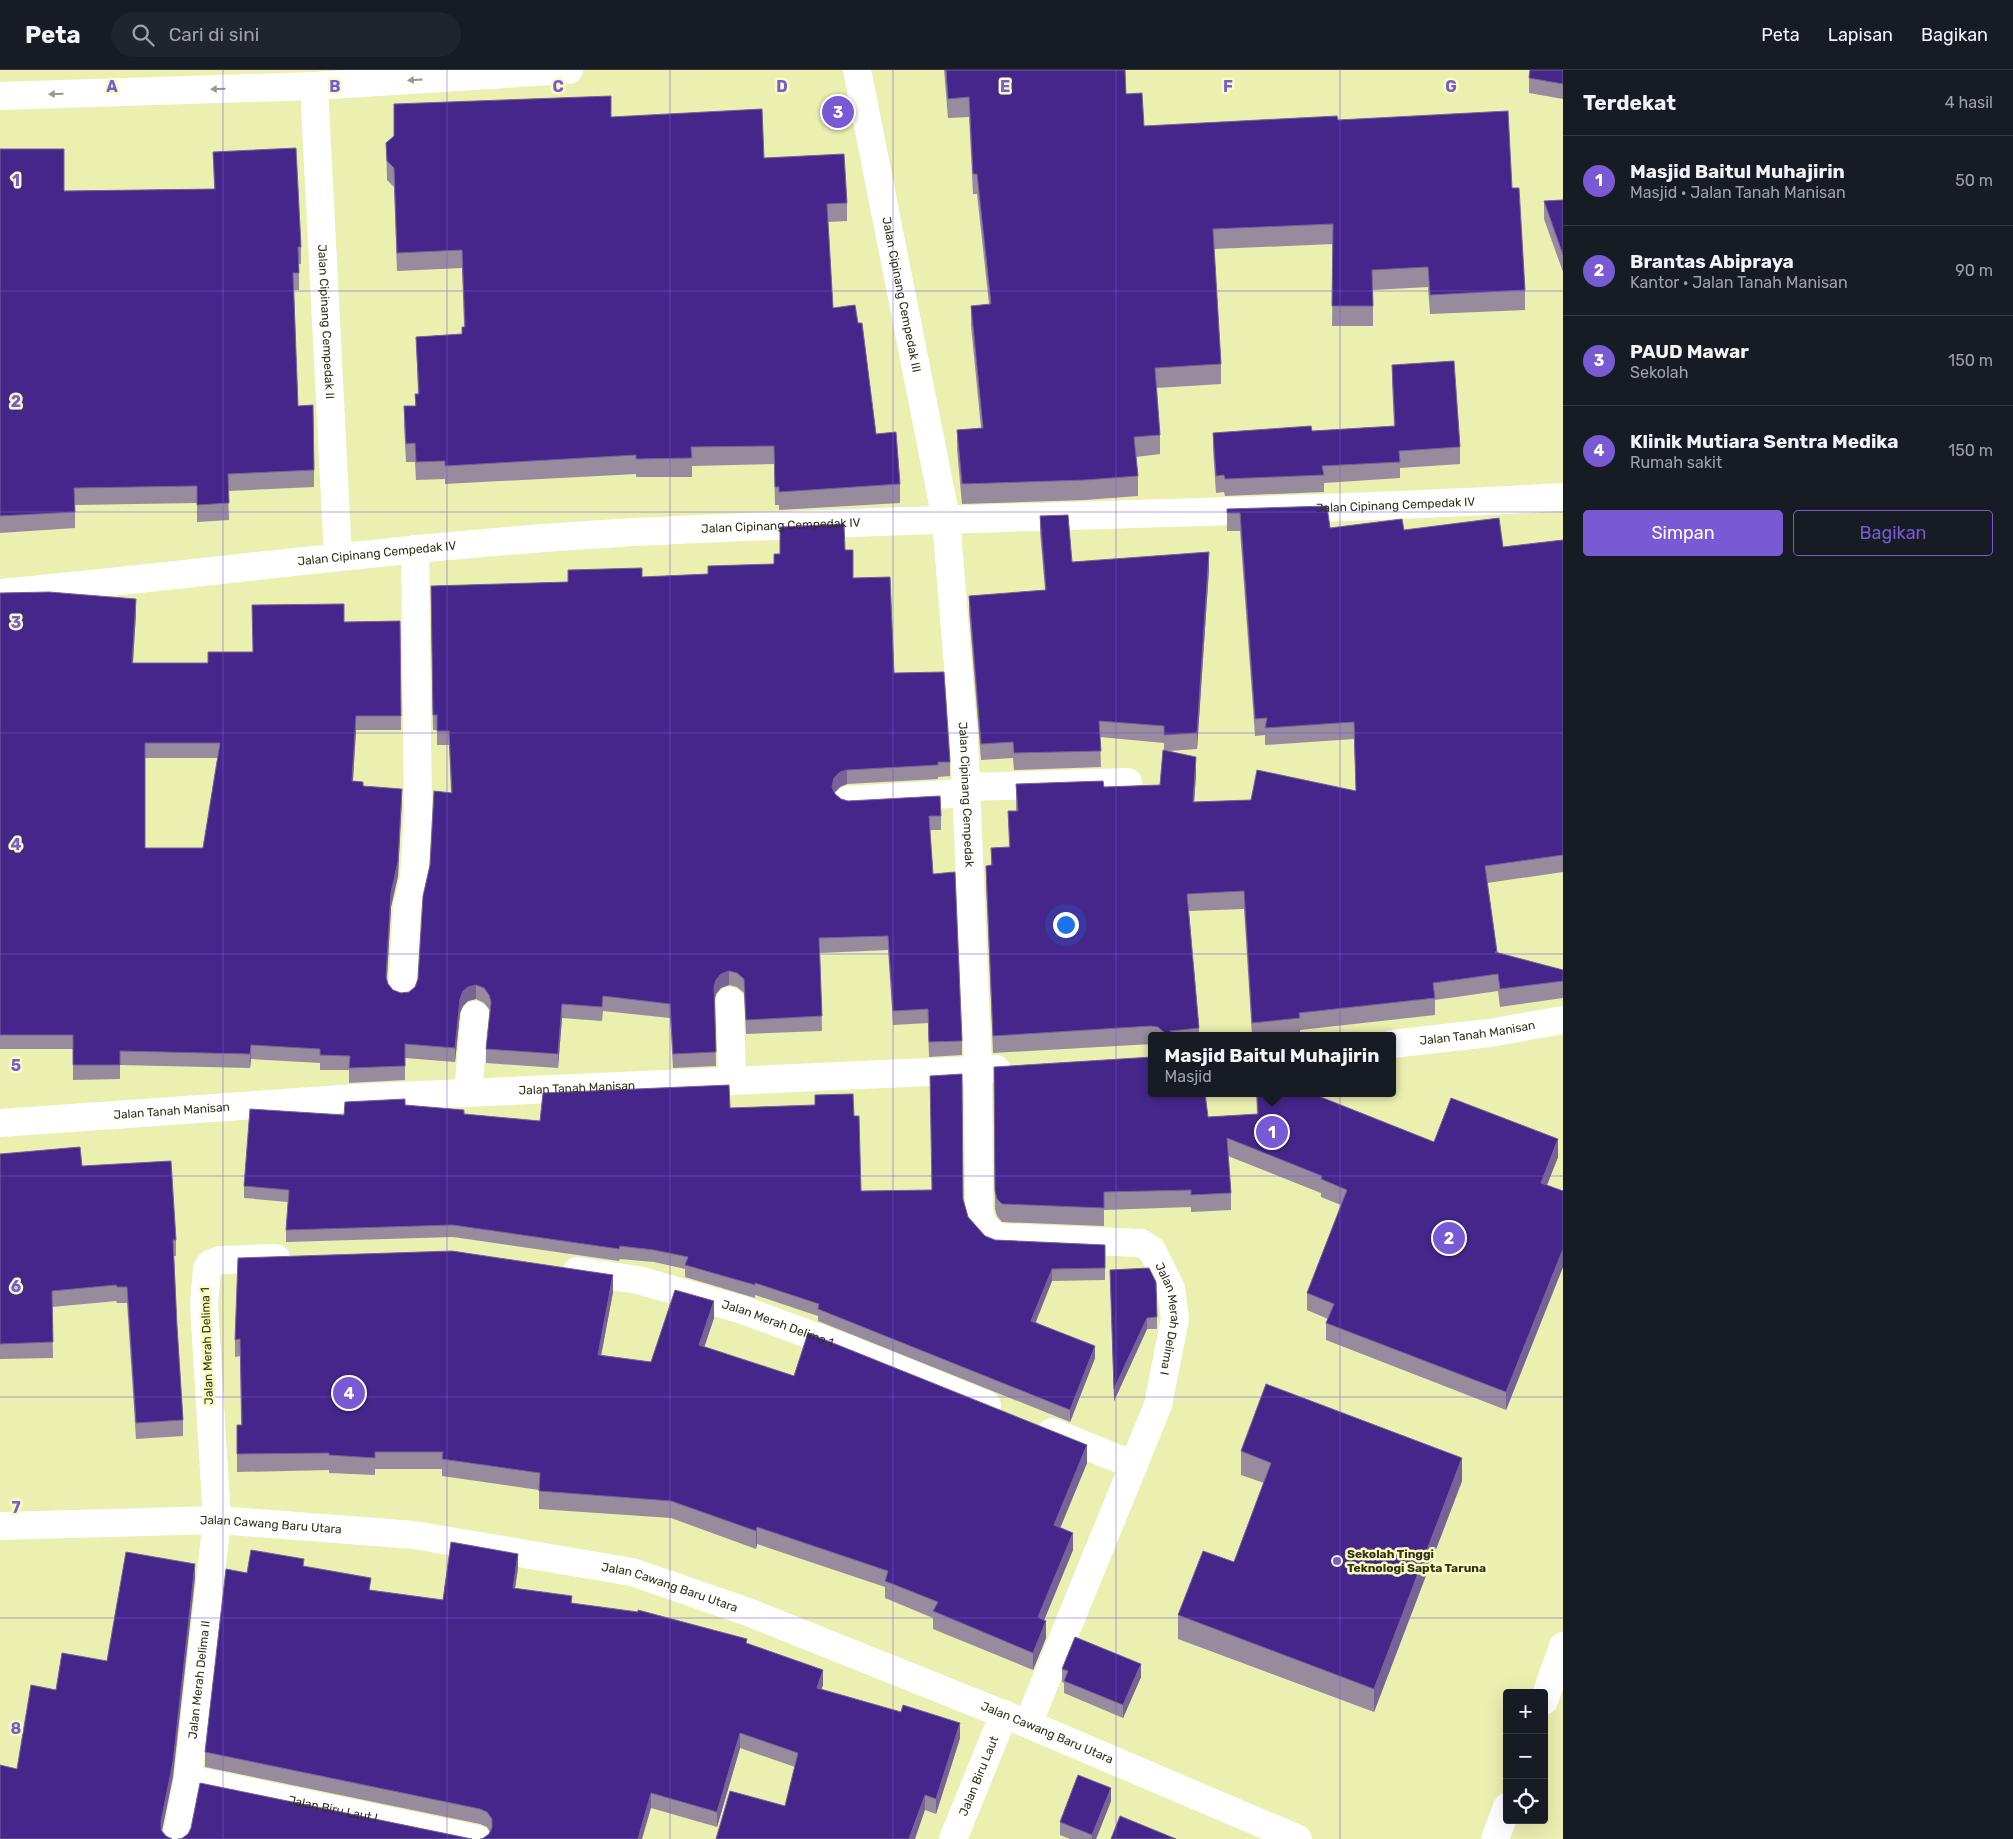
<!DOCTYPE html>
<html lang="id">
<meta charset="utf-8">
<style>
body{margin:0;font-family:Rubik,sans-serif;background:#20242c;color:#f1f3f6}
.controls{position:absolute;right:15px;bottom:15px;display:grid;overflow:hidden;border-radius:5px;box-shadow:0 5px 20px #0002}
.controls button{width:45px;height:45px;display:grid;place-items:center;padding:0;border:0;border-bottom:1px solid #363941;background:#171b24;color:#f1f3f6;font:25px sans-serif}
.you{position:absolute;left:1065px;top:854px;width:18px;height:18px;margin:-12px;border:4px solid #fff;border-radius:50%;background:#1a73e8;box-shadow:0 0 0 8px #1a73e833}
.badge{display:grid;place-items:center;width:32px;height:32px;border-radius:50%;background:#785ad4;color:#fff;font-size:16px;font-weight:700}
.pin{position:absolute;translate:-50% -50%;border:2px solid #fff;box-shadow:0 1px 5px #0006}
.popup{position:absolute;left:1148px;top:962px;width:248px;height:65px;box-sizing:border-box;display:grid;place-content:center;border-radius:5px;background:#171b24;filter:drop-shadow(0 1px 4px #0005);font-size:16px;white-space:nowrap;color:#9ea1a6}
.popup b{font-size:19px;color:#f1f3f6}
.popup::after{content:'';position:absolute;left:50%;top:100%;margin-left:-10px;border:10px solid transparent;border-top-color:#171b24}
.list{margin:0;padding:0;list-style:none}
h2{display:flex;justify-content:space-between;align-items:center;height:65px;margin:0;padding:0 20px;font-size:21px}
h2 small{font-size:16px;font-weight:400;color:#9ea1a6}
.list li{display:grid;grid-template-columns:32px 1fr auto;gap:15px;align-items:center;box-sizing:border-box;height:90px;padding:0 20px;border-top:1px solid #363941}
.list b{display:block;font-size:19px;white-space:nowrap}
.list p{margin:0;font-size:16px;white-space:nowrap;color:#9ea1a6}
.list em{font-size:16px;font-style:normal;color:#9ea1a6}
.actions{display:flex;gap:10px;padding:15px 20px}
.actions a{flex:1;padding:11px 0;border:1px solid #785ad4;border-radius:5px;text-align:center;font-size:18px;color:#785ad4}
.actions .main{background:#785ad4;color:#fff}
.icon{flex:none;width:28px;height:28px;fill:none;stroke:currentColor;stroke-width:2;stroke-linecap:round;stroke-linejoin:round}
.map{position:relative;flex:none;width:1563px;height:1769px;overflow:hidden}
header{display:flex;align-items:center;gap:30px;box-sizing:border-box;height:70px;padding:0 25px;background:#171b24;border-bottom:1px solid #363941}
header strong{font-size:24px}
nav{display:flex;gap:28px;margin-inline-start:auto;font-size:18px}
.search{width:350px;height:45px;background:#20242c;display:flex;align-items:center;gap:12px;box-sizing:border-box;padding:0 18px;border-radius:28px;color:#9ea1a6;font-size:19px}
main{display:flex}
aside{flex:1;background:#171b24}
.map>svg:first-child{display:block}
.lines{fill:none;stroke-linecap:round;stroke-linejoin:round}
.minor{stroke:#fff;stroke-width:28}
.highway{stroke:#fff;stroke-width:28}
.wall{fill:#988b9e;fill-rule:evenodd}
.shaded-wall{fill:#776396}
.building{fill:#45278b;stroke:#776396;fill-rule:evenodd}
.oneway{fill:#98988c}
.grid{fill:none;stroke:#785ad4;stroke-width:1;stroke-opacity:0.55}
.poi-dot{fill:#785ad4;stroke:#f8fcbd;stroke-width:2}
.labels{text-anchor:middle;stroke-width:5;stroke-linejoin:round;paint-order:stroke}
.street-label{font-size:12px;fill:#31321a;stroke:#f8fcbd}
.poi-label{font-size:12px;font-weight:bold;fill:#31321a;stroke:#f8fcbd;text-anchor:start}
.grid-label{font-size:16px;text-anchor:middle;font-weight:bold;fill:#785ad4;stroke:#f8fcbd;stroke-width:5;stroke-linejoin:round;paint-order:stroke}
</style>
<header>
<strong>Peta</strong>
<div class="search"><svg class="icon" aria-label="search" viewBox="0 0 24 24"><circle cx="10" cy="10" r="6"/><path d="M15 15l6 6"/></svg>Cari di sini</div>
<nav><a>Peta</a><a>Lapisan</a><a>Bagikan</a></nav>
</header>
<main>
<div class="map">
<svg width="1563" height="1769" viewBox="0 0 1563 1769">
<rect width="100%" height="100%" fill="#ebefb0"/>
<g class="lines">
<g class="minor">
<path id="s1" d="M857,0L946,449L964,670L978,1000L979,1141L983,1155L996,1167L1141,1173L1152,1180L1171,1219L1175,1249L1158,1335L1028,1654"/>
<path id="s2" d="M314,16L338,487"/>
<polyline points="0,26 314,16 569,0"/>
<path id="s3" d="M0,523C206,504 412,475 619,463C933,446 1249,445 1563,427"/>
<polyline points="966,717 1128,712"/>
<polyline points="848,730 967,723"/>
<polyline points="402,922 407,838 414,808 418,743 415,479"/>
<polyline points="730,931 732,1011"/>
<path id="s4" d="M1392,974L1489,963L1563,950"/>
<polyline points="468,1023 475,945"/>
<path id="s5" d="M0,1053L355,1028L996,999"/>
<path id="s6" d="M577,1201L638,1210L743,1240L851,1280L987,1335"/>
<polyline points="1052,1362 1134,1395"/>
<path id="s7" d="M0,1456L217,1450L414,1465L632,1502L748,1542L1028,1654L1298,1769"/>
<path id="s8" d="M188,1709L477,1769"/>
<path id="s9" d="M176,1769L188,1709L217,1450L204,1235L207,1199L210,1194L220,1190L276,1188"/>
<path id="s10" d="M953,1769L1004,1644"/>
</g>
<g class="highway">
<polyline points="1544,1631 1563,1576"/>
<polyline points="1495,1769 1507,1737"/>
</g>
</g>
<g class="wall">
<polygon points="944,0 1125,0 1126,24 1144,56 1338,50 1512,118 1525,220 1525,240 1430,244 1428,217 1373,220 1373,256 1332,256 1333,174 1214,179 1221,294 1221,314 1156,318 1160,365 1160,384 1136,387 1138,406 1138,426 1085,430 962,434 957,380 957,360 981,358 971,256 971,236 989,234 977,124 973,124 969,47 948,48"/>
<polygon points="1563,0 1563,29 1529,23 1529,8"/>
<polygon points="611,47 764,88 847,133 847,151 828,152 833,238 876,364 900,414 900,433 779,440 779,435 775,435 774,394 692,396 692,407 636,407 636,404 445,414 445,409 416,410 415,392 406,392 404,355 404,336 415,336 415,324 418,324 416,267 462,264 464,257 462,198 397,201 394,117 387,110 386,73"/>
<polygon points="0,79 64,121 214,119 213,82 301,177 301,194 299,194 299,220 294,220 298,336 314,400 314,417 228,421 229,450 197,452 197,433 75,435 75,458 0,463"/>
<polygon points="1563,130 1563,202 1544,149 1544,131"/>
<polygon points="1392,295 1460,377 1460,394 1400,398 1400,408 1324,413 1324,422 1225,426 1224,422 1216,423 1213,380 1213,363 1312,361 1394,356 1392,312"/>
<polygon points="1227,439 1330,458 1404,460 1503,477 1563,470 1563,802 1487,813 1497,883 1563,900 1563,928 1500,937 1498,921 1435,930 1435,945 1300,960 1300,965 1252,966 1244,839 1189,841 1199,958 1199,966 1152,966 1152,974 993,983 986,813 986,796 991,795 991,778 1009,777 1008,741 1016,741 1016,714 1104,717 1160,715 1164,680 1164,673 1100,667 1101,697 1014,700 1013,688 981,690 969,542 969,526 1045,520 1040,463 1040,446 1072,492 1209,499 1197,679 1169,681 1196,704 1194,732 1251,730 1356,721 1354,669 1265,675 1265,665 1255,666 1240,461 1227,461"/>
<path d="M845,480L853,508L894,603L950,692V706L938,707V709L847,714L840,717L834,723L841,729L848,731L941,746V760H930L933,804L962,971V985L929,987L928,953L893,955L888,880L820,883L822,961L746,964L744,923L737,917L729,915L721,918L716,924L715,930L716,996L673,998L670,948L603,941L602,951L562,948L558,998L486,993V979L490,941L489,939L484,933L476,929L468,931L463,936L460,943L455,992L405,988V1010L349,1013V1000H320V993L251,989L250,998L120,995V1009L73,1010V979H0V523L136,543L133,593H208L252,582L344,552L400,551L401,660H356L353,711L402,733L398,806L391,837L387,910L388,914L393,920L401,923L409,922L415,917L418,909L451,723L449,675H437V660H433L431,516L568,512L642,507L708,504L774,494ZM145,688H218L203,778H145Z"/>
<polygon points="994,997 1208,1047 1257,1044 1256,1023 1319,1023 1319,1026 1434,1072 1558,1087 1547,1115 1563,1121 1563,1197 1506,1340 1326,1270 1326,1253 1328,1249 1307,1240 1307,1223 1341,1135 1321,1127 1321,1123 1228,1086 1231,1123 1231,1140 1191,1142 1191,1137 1104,1140 1104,1156 1002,1152 997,1146 995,1139"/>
<polygon points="405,1035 464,1044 540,1051 730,1038 854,1046 861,1121 963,1129 968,1147 985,1166 995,1170 1105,1175 1105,1210 1052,1211 1036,1252 1095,1288 1070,1352 818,1251 818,1246 755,1225 755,1228 685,1207 685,1199 654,1192 620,1189 619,1191 453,1167 286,1172 286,1160 288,1132 244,1128 244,1116 344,1045"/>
<polygon points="0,1084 82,1096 176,1170 176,1186 174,1186 177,1256 183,1350 183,1366 136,1369 127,1233 117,1233 116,1231 52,1237 53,1288 0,1289"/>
<polygon points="1110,1200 1157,1247 1157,1259 1147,1259 1114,1331"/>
<polygon points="613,1222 601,1285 651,1292 714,1248 704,1277 794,1306 1087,1393 1060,1458 1073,1480 1044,1550 1046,1568 1033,1600 933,1559 933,1548 885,1528 885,1517 757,1474 756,1479 671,1448 539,1439 539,1420 442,1406 442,1399 375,1399 375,1405 329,1403 329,1400 237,1402 237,1355 241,1355 240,1286 235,1287 235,1270"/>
<polygon points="1241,1381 1462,1411 1374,1642 1178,1569 1178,1545 1234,1492 1264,1413 1241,1405"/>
<polygon points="304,1497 371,1520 443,1530 518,1498 515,1518 572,1533 747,1573 823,1615 821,1619 960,1668 936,1744 925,1740 785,1736 795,1697 740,1678 717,1757 651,1738 482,1769 489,1764 490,1762 487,1757 480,1754 205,1697 205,1682 247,1503"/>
<polygon points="1062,1599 1141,1607 1123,1648 1064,1623 1064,1613 1062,1612"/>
<polygon points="1111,1731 1096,1769 1070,1769 1060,1765 1060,1752"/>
</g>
<g class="shaded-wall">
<polygon points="1209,482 1209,499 1197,679 1197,663"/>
<polygon points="136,529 136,543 132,608 132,593"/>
<polygon points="356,646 356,660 352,725 352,711"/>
<polygon points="1196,687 1196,704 1193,749 1193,732"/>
<polygon points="847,700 847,714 840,717 834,723 832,717 834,708 840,702"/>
<polygon points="402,719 398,806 391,837 386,921 386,907 391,823"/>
<polygon points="729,901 729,915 721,918 716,924 714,931 714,917 716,910 721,904"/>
<polygon points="476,915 476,929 468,931 463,936 460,943 455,992 455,978 460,929 463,921 468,917"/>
<polygon points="562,934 562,948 558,998 558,984"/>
<polygon points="251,975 251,989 250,998 250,984"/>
<polygon points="1558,1069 1558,1087 1541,1130 1541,1113"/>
<polygon points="1563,1179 1563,1197 1506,1340 1506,1322"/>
<polygon points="1052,1199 1052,1211 1031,1263 1031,1251"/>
<polygon points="613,1205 613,1222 598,1302 598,1285"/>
<polygon points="714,1231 714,1248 699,1293 699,1275"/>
<polygon points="1147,1248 1147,1259 1114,1331 1114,1319"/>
<polygon points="1095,1276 1095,1288 1070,1352 1070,1340"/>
<polygon points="1087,1375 1087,1393 1054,1473 1054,1455"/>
<polygon points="1462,1388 1462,1411 1374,1642 1374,1619"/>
<polygon points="757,1457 757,1474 756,1479 756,1461"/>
<polygon points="1073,1463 1073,1480 1038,1565 1038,1547"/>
<polygon points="518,1484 518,1498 513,1532 513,1518"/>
<polygon points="195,1494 195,1509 173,1707 161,1766 161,1751"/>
<polygon points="1046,1551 1046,1568 1033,1600 1033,1583"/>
<polygon points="1141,1594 1141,1607 1123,1648 1123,1635"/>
<polygon points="823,1600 823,1615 817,1633 817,1618"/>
<polygon points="960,1653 960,1668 936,1744 936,1729"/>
<polygon points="740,1663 740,1678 717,1757 717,1742"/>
<polygon points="1111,1718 1111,1731 1096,1769 1092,1769 1092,1765"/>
<polygon points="651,1723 651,1738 642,1769 638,1769"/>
<polygon points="925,1725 925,1740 915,1769 909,1769"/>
</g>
<g class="building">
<polygon points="946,0 1125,0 1126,24 1142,23 1144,56 1337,46 1338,50 1508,41 1512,118 1519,118 1525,220 1430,225 1428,197 1372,200 1373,236 1332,236 1333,154 1213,159 1221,294 1155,298 1160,365 1134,367 1138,406 1085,410 962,414 957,360 983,358 971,236 991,234 977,104 973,104 969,27 948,29"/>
<polygon points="1530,0 1563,0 1563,14 1529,8"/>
<polygon points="611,26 611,47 762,39 764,88 844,84 847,133 827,134 833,238 855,235 858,253 862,253 876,364 896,362 900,414 779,422 779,417 775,417 774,376 691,377 692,388 636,389 636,385 445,396 445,391 416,392 415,373 406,374 404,336 416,336 415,324 419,324 416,267 462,264 462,257 465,257 462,180 397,183 394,98 387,91 386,73 394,66 394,34"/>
<polygon points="296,78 301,177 298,177 299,203 293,203 298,336 313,335 314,400 228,404 229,433 197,435 197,416 74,418 75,442 0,446 0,79 64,79 64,121 215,119 213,82"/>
<polygon points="1563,130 1563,185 1544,131"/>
<polygon points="1454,291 1460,377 1399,381 1400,392 1322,396 1324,405 1225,409 1224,405 1216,406 1213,363 1311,356 1312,361 1395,356 1392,295"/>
<polygon points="1327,436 1330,458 1402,449 1404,460 1499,448 1503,477 1563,470 1563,785 1485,796 1497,882 1495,882 1563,900 1563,911 1500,919 1498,904 1433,913 1435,928 1299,943 1300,948 1252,953 1244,821 1187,824 1199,958 1170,961 1181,966 1166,966 1165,963 1158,957 1151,956 993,966 986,796 992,795 991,778 1010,777 1008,741 1018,741 1016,714 1103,711 1104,717 1160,715 1163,680 1196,687 1193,732 1251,730 1257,700 1356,721 1354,652 1265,658 1267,648 1255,649 1240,443 1227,443 1227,439"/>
<polygon points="1068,445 1072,492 1209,482 1197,663 1164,665 1164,656 1099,651 1101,681 1014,683 1013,672 981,674 969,526 1046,520 1040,446"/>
<path d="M844,454L845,480H853V508L890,507L894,603L944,602L950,692H938V695L847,700L840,702L834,708L832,717L835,724L841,729L848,731L940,726L941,746H929L933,804L955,802L962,971L929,972L928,939L893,941L888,866L819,868L822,946L746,950L744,909L737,903L729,901L721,904L716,910L714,917L716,982L673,984L670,934L603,926L602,937L562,934L558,984L486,979L491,932L489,925L484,918L476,915L468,917L463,921L460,929L455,978L405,974V996L349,998L350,986L320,985V979L251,975L250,984L120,981V995H73V965H0V523L49,522L136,529L132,593H208V582H253L252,535L344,534V552L400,551L401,646H356L352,711L363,712V716L402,719L398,791L391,823L386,907L388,914L393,920L401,923L409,922L415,917L418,909L423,826L430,795L434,721L452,723L449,661H437V645H433L431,516L568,512V500L642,498V507L708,504V496L774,494V484H780V457ZM145,673H220L203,778H145Z"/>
<polygon points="1152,987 1152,1023 1205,1023 1208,1047 1258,1044 1257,1023 1319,1023 1318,1026 1434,1072 1451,1028 1558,1069 1541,1113 1563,1121 1563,1179 1506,1322 1326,1253 1334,1234 1307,1223 1347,1120 1321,1109 1322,1106 1227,1068 1231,1123 1191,1125 1191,1120 1104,1122 1104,1138 1002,1134 997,1129 995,1121 994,997"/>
<polygon points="962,1004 963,1129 968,1147 985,1166 995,1170 1105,1175 1105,1198 1052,1199 1031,1251 1095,1276 1070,1340 818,1239 819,1234 755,1213 755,1215 685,1195 688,1187 654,1180 620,1176 619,1179 453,1155 286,1160 289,1120 244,1116 250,1039 344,1045 345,1032 405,1029 405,1035 464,1040 464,1044 540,1051 543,1023 729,1015 730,1038 815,1035 815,1025 853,1024 854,1046 859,1046 861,1121 932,1120 930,1006"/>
<polygon points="80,1077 82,1096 171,1091 176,1170 173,1170 177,1256 183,1350 136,1353 127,1217 117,1217 116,1215 52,1221 53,1272 0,1274 0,1084"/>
<polygon points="452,1181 613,1205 598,1285 651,1292 675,1220 714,1231 699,1275 794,1306 808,1263 1087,1375 1054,1455 1073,1463 1038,1547 1046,1551 1033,1583 933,1541 938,1532 885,1511 888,1501 757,1457 756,1461 671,1431 539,1421 540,1403 442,1389 443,1382 375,1382 375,1388 329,1385 329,1383 237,1384 237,1355 242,1355 240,1269 235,1270 238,1188"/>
<polygon points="1149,1198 1156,1212 1157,1247 1147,1248 1114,1319 1110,1200"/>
<polygon points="1266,1314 1462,1388 1374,1619 1178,1545 1203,1481 1234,1492 1271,1393 1241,1381"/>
<polygon points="451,1472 518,1484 513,1518 572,1526 571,1533 638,1542 638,1540 747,1569 746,1573 823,1600 817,1618 901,1642 903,1635 960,1653 936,1729 925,1725 909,1769 716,1769 730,1721 785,1736 798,1683 740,1663 717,1742 651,1723 638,1769 480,1769 482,1769 489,1764 492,1758 492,1749 487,1742 480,1739 205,1682 226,1499 247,1503 251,1480 304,1489 303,1496 371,1508 369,1520 443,1530"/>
<polygon points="126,1482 195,1494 173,1692 161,1751 161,1760 166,1766 172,1769 0,1769 0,1695 17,1699 31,1615 56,1620 62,1583 107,1591"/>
<polygon points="1075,1567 1141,1594 1123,1635 1064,1611 1068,1601 1062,1599"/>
<polygon points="1078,1705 1111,1718 1092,1765 1060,1752"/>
<polygon points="200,1713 472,1769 178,1769 181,1769 188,1764 191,1758"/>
<polygon points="1120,1746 1176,1769 1111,1769"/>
</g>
<defs><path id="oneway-solid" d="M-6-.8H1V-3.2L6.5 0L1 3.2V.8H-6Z" transform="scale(1.25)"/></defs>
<g class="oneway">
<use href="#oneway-solid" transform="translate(415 10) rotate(176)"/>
<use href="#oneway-solid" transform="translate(218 19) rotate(178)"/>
<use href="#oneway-solid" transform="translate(56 24) rotate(178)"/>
</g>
<path class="grid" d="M223,0V1769M447,0V1769M670,0V1769M893,0V1769M1116,0V1769M1340,0V1769M0,221H1563M0,442H1563M0,663H1563M0,884H1563M0,1106H1563M0,1327H1563M0,1548H1563"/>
<circle class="poi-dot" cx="1337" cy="1491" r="5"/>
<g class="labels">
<g class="street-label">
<text dy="4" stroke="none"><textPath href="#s1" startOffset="229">Jalan Cipinang Cempedak III</textPath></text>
<text dy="4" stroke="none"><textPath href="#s2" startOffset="236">Jalan Cipinang Cempedak II</textPath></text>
<text dy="4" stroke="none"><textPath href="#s3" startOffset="1399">Jalan Cipinang Cempedak IV</textPath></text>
<text dy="4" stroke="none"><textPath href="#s3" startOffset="784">Jalan Cipinang Cempedak IV</textPath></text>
<text dy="4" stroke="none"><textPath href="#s3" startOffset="379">Jalan Cipinang Cempedak IV</textPath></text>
<text dy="4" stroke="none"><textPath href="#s1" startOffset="734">Jalan Cipinang Cempedak</textPath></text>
<text dy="4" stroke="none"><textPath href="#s4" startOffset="86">Jalan Tanah Manisan</textPath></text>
<text dy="4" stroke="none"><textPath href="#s5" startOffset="578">Jalan Tanah Manisan</textPath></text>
<text dy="4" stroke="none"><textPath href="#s5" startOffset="172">Jalan Tanah Manisan</textPath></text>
<text dy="4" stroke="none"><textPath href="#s1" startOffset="1414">Jalan Merah Delima I</textPath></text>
<text dy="4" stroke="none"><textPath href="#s6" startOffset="208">Jalan Merah Delima 1</textPath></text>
<text transform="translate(207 1276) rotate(-92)" y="4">Jalan Merah Delima 1</text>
<text dy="4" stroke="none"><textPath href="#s7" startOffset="271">Jalan Cawang Baru Utara</textPath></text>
<text dy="4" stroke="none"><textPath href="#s7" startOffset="676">Jalan Cawang Baru Utara</textPath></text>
<text dy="4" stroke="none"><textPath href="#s9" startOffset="161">Jalan Merah Delima II</textPath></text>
<text dy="4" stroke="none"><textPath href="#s7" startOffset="1081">Jalan Cawang Baru Utara</textPath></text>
<text dy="4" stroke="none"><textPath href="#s10" startOffset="68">Jalan Biru Laut</textPath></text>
<text dy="4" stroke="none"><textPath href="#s8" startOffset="148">Jalan Biru Laut I</textPath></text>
</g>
<g class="poi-label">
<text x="1347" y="1488">Sekolah Tinggi<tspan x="1347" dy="14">Teknologi Sapta Taruna</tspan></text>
</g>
</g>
<g class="grid-label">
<text x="112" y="22">A</text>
<text x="335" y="22">B</text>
<text x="558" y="22">C</text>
<text x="782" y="22">D</text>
<text x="1005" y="22">E</text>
<text x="1228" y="22">F</text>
<text x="1451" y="22">G</text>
<text x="16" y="116">1</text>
<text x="16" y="337">2</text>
<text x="16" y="558">3</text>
<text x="16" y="780">4</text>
<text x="16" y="1001">5</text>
<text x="16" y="1222">6</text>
<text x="16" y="1443">7</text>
<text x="16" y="1664">8</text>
</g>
</svg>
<div class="controls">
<button>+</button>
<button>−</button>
<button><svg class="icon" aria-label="locate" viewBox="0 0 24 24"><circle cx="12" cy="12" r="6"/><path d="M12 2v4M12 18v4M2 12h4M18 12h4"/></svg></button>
</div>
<div class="you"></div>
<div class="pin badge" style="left:1272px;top:1062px">1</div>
<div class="popup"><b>Masjid Baitul Muhajirin</b>Masjid</div>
<div class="pin badge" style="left:1449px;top:1168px">2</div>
<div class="pin badge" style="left:838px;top:42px">3</div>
<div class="pin badge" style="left:349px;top:1323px">4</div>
</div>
<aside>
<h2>Terdekat<small>4 hasil</small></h2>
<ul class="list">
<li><span class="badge">1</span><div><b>Masjid Baitul Muhajirin</b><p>Masjid · Jalan Tanah Manisan</p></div><em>50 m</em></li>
<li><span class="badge">2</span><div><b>Brantas Abipraya</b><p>Kantor · Jalan Tanah Manisan</p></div><em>90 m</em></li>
<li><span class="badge">3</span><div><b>PAUD Mawar</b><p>Sekolah</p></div><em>150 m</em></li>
<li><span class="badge">4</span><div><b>Klinik Mutiara Sentra Medika</b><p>Rumah sakit</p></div><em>150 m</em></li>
</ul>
<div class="actions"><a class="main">Simpan</a><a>Bagikan</a></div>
</aside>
</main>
